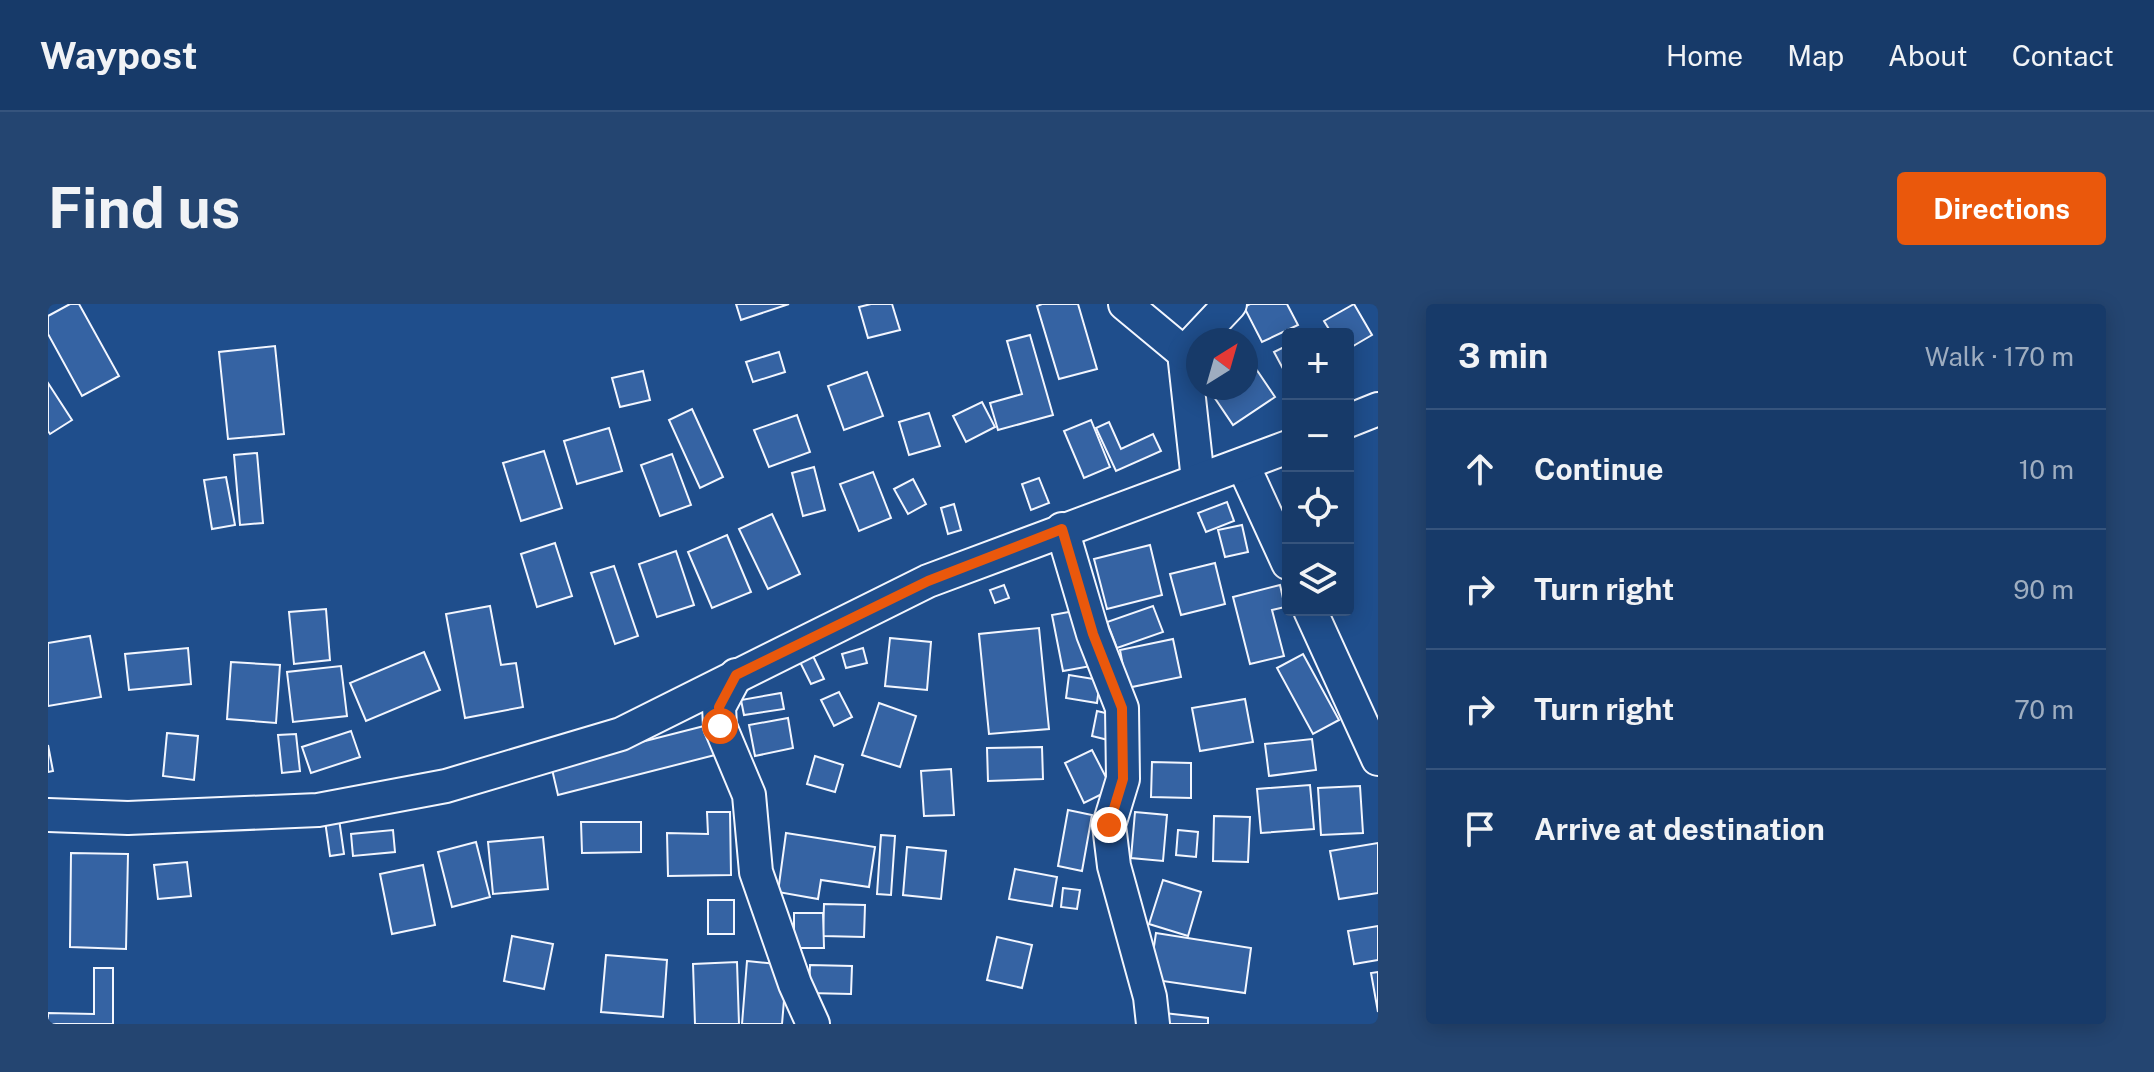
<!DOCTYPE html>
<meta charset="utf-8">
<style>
body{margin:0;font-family:"Public Sans",sans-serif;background:#244571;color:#f1f3f6}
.controls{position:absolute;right:24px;top:24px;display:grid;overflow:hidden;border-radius:8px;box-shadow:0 4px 20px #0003}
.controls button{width:72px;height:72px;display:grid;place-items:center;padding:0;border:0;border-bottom:2px solid #36547d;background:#173a69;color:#f1f3f6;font:40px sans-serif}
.compass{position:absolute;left:1138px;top:24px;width:72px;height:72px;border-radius:50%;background:#173a69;box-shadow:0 4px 20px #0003;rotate:37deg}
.stop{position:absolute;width:24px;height:24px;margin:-18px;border:6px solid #ea580c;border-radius:50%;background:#fff}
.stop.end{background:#ea580c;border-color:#fff;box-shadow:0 2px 8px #0008}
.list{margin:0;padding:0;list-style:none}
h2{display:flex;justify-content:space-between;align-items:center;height:104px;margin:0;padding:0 32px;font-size:34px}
h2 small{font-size:26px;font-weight:400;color:#9eadc0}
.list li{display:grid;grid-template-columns:52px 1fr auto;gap:24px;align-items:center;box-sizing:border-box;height:120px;padding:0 32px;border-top:2px solid #36547d}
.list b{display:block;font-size:30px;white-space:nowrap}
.list em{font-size:26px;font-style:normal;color:#9eadc0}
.icon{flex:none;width:44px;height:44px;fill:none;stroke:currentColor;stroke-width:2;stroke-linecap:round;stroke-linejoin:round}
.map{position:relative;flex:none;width:1330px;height:720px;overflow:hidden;border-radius:8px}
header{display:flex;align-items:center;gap:48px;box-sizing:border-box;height:112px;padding:0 40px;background:#173a69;border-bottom:2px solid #36547d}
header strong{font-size:38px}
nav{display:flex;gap:44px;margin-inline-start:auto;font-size:28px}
.intro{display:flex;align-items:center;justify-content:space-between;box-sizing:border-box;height:192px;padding:0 48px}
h1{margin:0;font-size:56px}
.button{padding:20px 36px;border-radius:8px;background:#ea580c;color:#fff;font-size:28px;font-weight:700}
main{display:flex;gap:48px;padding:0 48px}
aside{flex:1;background:#173a69;border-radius:8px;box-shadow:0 4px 20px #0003}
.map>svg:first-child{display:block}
.building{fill:#3563a3;stroke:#f2f6ff;stroke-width:2}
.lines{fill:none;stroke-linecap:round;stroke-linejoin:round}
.minor-casing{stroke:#f2f6ff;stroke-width:36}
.minor{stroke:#1f4e8c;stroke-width:32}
.route{stroke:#ea580c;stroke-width:10}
</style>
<header>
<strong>Waypost</strong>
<nav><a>Home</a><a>Map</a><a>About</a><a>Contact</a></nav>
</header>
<div class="intro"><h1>Find us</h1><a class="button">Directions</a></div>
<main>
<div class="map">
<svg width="1330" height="720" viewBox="0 0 1330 720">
<rect width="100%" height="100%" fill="#1f4e8c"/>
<g class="building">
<polygon points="22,0 31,0 71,72 34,92 0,30 0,12"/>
<polygon points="688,0 741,0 693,16"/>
<polygon points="823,0 844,0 852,26 820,34 811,3"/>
<polygon points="994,0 1030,0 1049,65 1011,75 989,2"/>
<polygon points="1202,0 1239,0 1250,21 1214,38 1196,3"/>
<polygon points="1306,0 1324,31 1300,45 1300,30 1284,30 1276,17"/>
<polygon points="982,31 1005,111 950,126 942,99 974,90 959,37"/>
<polygon points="1240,41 1240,74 1226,48"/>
<polygon points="227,42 236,130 180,135 171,48"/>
<polygon points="731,48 737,68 705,78 698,58"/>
<polygon points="1198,50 1227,93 1185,121 1160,84 1198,84"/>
<polygon points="595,67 602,96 572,103 564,74"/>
<polygon points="819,68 835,112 796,126 780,82"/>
<polygon points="0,79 24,116 2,130 0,127"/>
<polygon points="934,98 947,123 918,138 905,112"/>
<polygon points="644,105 675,173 652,184 621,116"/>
<polygon points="881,109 892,142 861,151 851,118"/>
<polygon points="749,111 762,148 721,163 706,126"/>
<polygon points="1043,116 1062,163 1036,174 1016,127"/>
<polygon points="1061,118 1073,145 1105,130 1113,147 1068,167 1048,124"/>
<polygon points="561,124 574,167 529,180 516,137"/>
<polygon points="496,147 514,204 473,217 455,159"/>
<polygon points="209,149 215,219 192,221 186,151"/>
<polygon points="624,150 643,201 612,212 593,161"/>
<polygon points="766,163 777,206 755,212 744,169"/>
<polygon points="825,168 843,214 811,227 792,180"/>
<polygon points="178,173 187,221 164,225 156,176"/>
<polygon points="991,174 1001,199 983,206 974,180"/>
<polygon points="865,175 878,200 860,210 846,185"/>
<polygon points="1179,198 1186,217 1158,228 1150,209"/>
<polygon points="906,200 913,226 900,230 893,204"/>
<polygon points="724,210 752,270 720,285 691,225"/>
<polygon points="1194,221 1200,248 1177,253 1170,226"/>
<polygon points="679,231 703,288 664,304 640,248"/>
<polygon points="507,239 524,292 489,303 473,250"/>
<polygon points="1102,241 1114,291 1059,305 1046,255"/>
<polygon points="628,247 646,301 609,313 591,260"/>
<polygon points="1167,259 1177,300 1133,311 1122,270"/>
<polygon points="566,262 590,332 567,340 543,269"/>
<polygon points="956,281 961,294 947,299 942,286"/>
<polygon points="1232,281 1237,303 1224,306 1236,352 1202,360 1185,293"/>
<polygon points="442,302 453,361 468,359 475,403 417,414 398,310"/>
<polygon points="1105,302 1115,328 1069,344 1059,318"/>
<polygon points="278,305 282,356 246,360 241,308"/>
<polygon points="1032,306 1043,362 1015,367 1004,311"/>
<polygon points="991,324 1001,425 941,430 931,330"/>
<polygon points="42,332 53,393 0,402 0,339"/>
<polygon points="842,334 883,338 879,386 837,382"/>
<polygon points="1125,335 1133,373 1079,384 1072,346"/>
<polygon points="140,344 143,380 81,386 77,350"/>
<polygon points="815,344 819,359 798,364 794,350"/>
<polygon points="376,348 392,386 318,417 302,379"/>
<polygon points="1255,350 1291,416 1265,430 1229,364"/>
<polygon points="765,352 776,375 763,380 752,358"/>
<polygon points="183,358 232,361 228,419 179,415"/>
<polygon points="293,362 299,412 245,418 239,368"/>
<polygon points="1021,371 1052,376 1049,399 1018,394"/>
<polygon points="791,388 804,413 786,422 773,396"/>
<polygon points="733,389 736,405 696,411 693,396"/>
<polygon points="1197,395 1205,438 1152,447 1144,404"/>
<polygon points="831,399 868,412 852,463 814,451"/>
<polygon points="1049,407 1070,412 1064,437 1044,432"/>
<polygon points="740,414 745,444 707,452 701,421"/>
<polygon points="660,421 667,451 510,491 503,461"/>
<polygon points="303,427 312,453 263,469 254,443"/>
<polygon points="119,429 150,432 146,476 115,472"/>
<polygon points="248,430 252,467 234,469 230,431"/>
<polygon points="1264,435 1268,466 1221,472 1217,440"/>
<polygon points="0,441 5,467 0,468"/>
<polygon points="994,443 995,475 940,477 939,444"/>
<polygon points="1044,446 1064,485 1036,499 1017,459"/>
<polygon points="767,452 795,461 787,488 759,480"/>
<polygon points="1104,458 1143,459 1143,494 1103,493"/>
<polygon points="903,465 906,511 876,512 873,467"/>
<polygon points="1262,481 1266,525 1213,529 1209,485"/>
<polygon points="1312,482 1315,529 1273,531 1270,484"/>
<polygon points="1020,506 1044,511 1034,567 1010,562"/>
<polygon points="659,508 682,508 683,571 620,572 619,529 660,530"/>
<polygon points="1087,508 1119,511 1115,557 1083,554"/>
<polygon points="1166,512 1202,513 1200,558 1165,557"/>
<polygon points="291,515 296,550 282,552 277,517"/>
<polygon points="533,518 593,518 593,548 534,549"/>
<polygon points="345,526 347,548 305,552 303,530"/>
<polygon points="1130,526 1150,528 1148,553 1128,551"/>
<polygon points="738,529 827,543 821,583 773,576 770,595 730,588"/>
<polygon points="833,531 847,532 843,591 829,590"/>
<polygon points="495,533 500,585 445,590 440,538"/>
<polygon points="428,538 442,593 404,603 390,548"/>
<polygon points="1330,539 1330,589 1291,595 1282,547"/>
<polygon points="859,543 898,547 893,595 855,591"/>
<polygon points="23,549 80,550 78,645 22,643"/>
<polygon points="139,558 143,592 110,595 106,561"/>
<polygon points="375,561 387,621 344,630 332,570"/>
<polygon points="967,565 1009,573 1004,602 961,595"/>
<polygon points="1115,576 1153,588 1140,632 1101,620"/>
<polygon points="1015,584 1032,586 1029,605 1013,603"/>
<rect x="660" y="596" width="26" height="34"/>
<polygon points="776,600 817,601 816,633 775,632"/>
<polygon points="746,609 775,609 776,644 746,644"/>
<polygon points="1330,622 1330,656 1306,660 1300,627"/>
<polygon points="1108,629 1203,644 1197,689 1101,675"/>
<polygon points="464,632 505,640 496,685 456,677"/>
<polygon points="949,633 984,641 974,684 939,676"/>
<polygon points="558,651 619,656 615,713 553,708"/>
<polygon points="699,657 739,661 734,720 694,720"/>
<polygon points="689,658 691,720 647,720 645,660"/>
<polygon points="762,661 804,662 803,690 761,689"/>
<polygon points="46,664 65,664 65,720 0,720 0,709 46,710"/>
<polygon points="1330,668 1330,708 1323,669"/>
<polygon points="1116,709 1160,714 1160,720 1115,720"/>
</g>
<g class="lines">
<defs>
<g id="minor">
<polyline points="1077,0 1136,49 1150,176"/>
<polyline points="1136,49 1182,0"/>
<polyline points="1300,117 1330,105"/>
<polyline points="1195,161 1240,259"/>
<polyline points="1014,225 1045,330 1074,404 1075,475 1061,521 1066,562 1102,693 1105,720"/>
<polyline points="1262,306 1330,455"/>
<polyline points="688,371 671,403 672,422 701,491 708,568 747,680 765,720"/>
<polyline points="0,511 80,514 270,506 398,482 573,430 880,277 1240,143"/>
</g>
</defs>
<use href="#minor" class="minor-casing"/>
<use href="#minor" class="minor"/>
</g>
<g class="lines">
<polyline class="route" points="672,422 671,403 688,371 880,277 1014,225 1045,330 1074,404 1075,475 1061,521"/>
</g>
</svg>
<div class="controls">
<button>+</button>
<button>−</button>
<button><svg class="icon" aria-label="locate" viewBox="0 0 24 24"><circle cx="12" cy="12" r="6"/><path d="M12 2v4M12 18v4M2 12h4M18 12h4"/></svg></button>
<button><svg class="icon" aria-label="layers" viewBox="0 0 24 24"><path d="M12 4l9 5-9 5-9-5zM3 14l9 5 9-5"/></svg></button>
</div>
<svg class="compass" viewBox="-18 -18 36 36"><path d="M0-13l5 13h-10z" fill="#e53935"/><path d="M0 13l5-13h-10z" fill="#9eadc0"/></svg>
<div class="stop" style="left:672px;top:422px"></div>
<div class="stop end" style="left:1061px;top:521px"></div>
</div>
<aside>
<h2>3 min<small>Walk · 170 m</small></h2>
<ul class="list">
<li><svg class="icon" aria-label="ahead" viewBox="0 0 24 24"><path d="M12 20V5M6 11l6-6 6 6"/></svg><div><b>Continue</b></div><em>10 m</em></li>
<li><svg class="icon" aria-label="right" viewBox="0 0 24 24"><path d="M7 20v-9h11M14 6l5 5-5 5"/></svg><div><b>Turn right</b></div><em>90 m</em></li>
<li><svg class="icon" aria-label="right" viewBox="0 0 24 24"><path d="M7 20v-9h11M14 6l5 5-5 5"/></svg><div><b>Turn right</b></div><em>70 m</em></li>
<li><svg class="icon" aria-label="arrive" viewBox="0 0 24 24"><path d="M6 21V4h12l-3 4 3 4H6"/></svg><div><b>Arrive at destination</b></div></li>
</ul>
</aside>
</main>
